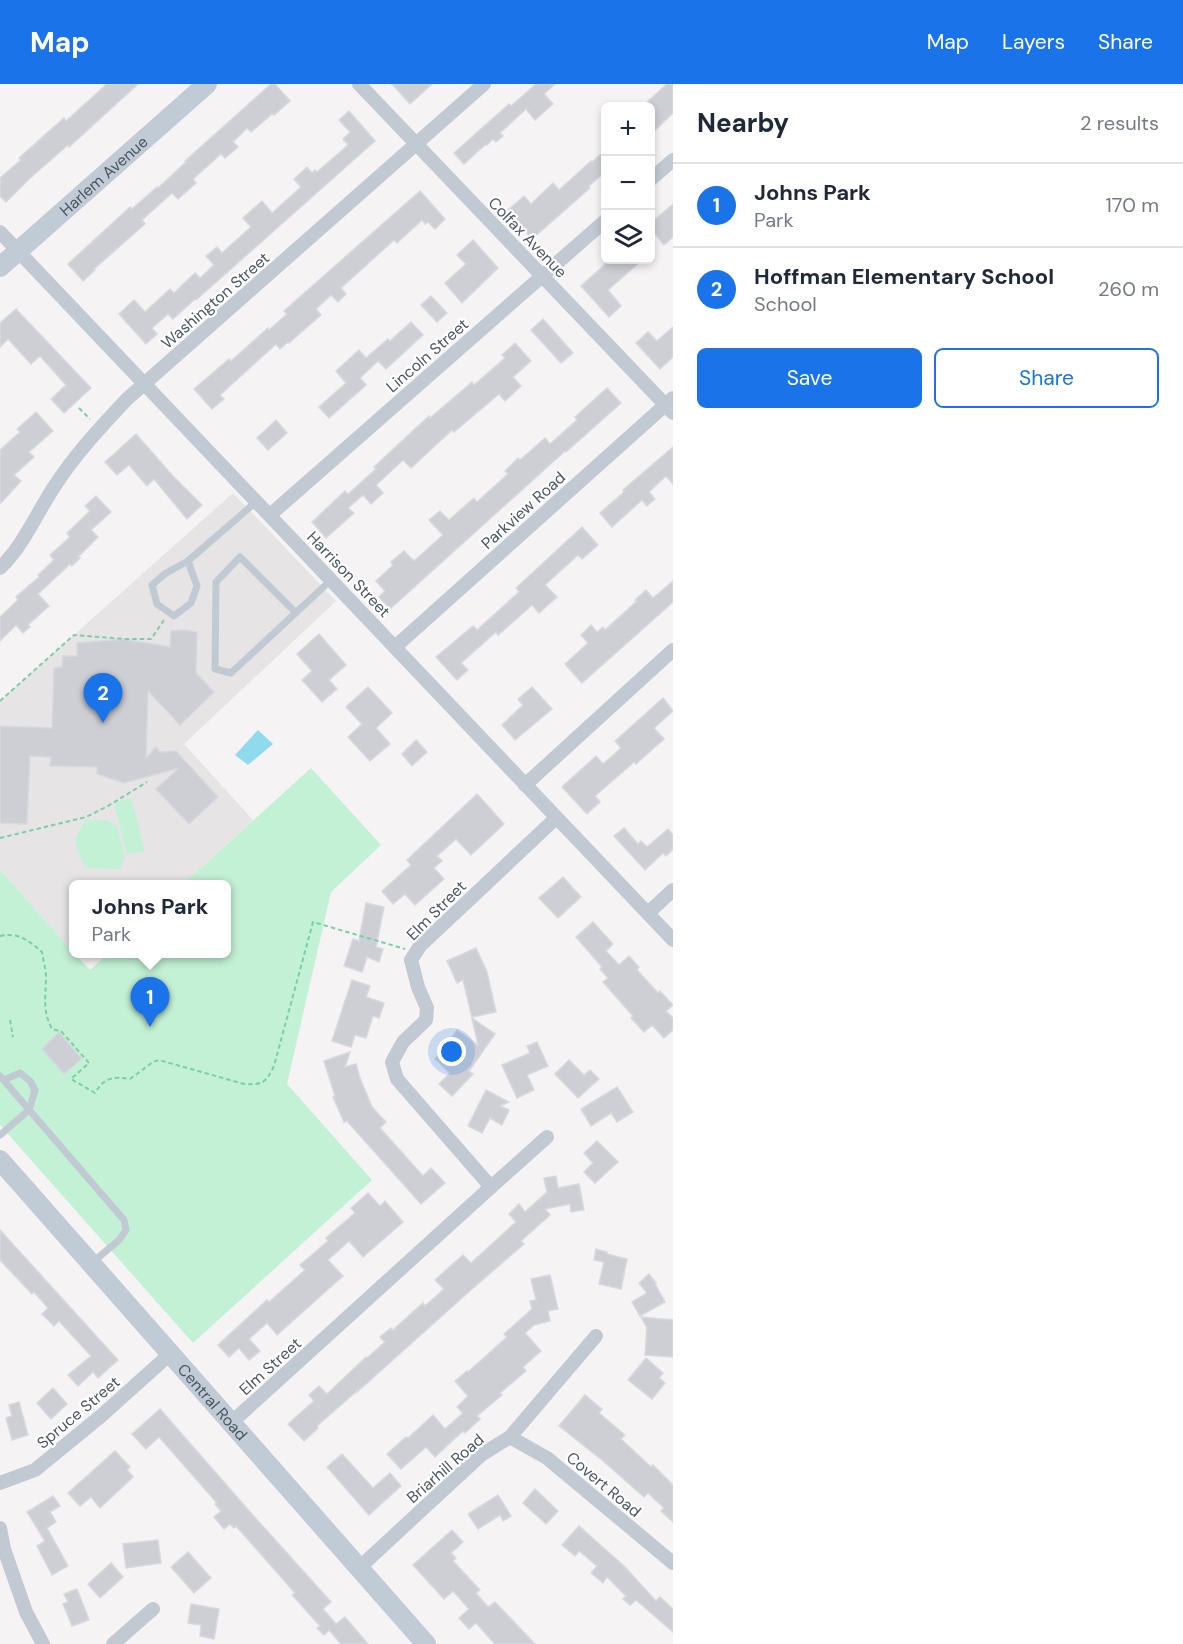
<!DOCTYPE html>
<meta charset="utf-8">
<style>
body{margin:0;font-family:"DM Sans",sans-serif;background:#f6f6f7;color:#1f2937}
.controls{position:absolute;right:18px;top:18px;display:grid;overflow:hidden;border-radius:9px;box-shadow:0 3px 9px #0003}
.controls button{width:54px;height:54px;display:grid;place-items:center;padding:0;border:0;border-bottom:2px solid #e0e1e3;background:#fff;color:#1f2937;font:30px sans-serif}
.you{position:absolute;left:452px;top:968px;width:21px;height:21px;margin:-15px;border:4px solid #fff;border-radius:50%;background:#1a73e8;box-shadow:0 0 0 9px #1a73e833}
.badge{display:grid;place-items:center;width:39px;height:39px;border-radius:50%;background:#1a73e8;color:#fff;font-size:20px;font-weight:700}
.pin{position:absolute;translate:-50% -50px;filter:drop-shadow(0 2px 3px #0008)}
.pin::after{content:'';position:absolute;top:32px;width:21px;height:18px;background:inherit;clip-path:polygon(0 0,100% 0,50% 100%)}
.popup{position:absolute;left:69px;top:796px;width:162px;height:78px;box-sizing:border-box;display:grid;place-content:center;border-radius:9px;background:#fff;filter:drop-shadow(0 2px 4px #0005);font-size:20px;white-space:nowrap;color:#747a83}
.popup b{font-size:22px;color:#1f2937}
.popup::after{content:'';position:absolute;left:50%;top:100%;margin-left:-12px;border:12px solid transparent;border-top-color:#fff}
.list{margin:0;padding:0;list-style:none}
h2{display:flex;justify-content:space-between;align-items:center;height:78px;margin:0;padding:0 24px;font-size:26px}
h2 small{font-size:20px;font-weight:400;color:#747a83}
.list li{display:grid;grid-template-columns:39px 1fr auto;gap:18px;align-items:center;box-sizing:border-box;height:84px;padding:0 24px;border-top:2px solid #e0e1e3}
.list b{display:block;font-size:22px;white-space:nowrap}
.list p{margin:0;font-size:20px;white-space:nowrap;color:#747a83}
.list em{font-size:20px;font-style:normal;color:#747a83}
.actions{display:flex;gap:12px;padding:18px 24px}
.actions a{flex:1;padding:14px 0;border:2px solid #1a73e8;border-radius:9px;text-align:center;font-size:21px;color:#1a73e8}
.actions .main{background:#1a73e8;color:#fff}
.icon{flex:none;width:33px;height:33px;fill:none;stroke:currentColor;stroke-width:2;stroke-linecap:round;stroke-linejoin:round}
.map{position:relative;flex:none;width:673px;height:1560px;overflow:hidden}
header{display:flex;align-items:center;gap:36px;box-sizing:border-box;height:84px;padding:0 30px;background:#1a73e8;color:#fff}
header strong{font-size:28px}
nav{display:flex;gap:33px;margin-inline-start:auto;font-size:21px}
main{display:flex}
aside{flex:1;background:#fff}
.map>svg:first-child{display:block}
.education{fill:#e6e4e5}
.green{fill:#c3f1d5}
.water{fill:#90daee}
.building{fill:#cdcfd5;stroke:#d7d9de;stroke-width:1.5}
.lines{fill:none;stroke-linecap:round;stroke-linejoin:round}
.path{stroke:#7ad0a6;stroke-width:2;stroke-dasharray:4.5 3;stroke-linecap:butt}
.service{stroke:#c1cad2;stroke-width:7}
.minor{stroke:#c1cad2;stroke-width:14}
.secondary{stroke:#c1cbd6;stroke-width:20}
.labels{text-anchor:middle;stroke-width:4.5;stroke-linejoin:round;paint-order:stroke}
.street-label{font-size:16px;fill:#4a5661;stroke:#fff}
</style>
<header>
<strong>Map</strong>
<nav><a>Map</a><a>Layers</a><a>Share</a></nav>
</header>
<main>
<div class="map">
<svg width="673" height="1560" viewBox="0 0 673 1560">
<rect width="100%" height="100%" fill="#f5f3f3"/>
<polygon class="education" points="233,409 336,517 184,660 253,736 183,800 74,800 73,868 0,786 0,617"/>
<g class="green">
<polygon points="311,684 381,761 331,808 287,1000 372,1096 193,1259 0,1041 0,786 73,868 74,870 75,870 90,886 108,870 226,870 226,800 183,800"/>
<polygon points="131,714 145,767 127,771 114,719"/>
<path d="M86,736H106L117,742L125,772L120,785L86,784C75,761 70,758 86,736Z"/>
</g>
<polygon class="water" points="258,646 273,660 248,681 235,671"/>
<g class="building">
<polygon points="107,0 138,0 69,63 68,61 29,95 6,118 0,112 0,94 21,76 19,74 64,34 66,37"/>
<polygon points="271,0 275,0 290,17 274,31 272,30 251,48 247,44 233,58 238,63 225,74 221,70 193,95 196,99 178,115 172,109 142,136 145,140 94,185 95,186 83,197 68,180 130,123 132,125 157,103 158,104 186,78 185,77"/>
<polygon points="392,0 432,0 410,20"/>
<polygon points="536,0 555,0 544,10 553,20 535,36 526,25 500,49 503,52 496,58 493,55 487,61 486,60 464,80 454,69 509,20 511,22"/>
<polygon points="667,0 673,0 673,29 651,50 651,22 646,22 645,20"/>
<polygon points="349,27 375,57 196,216 195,215 173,235 168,230 152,244 157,250 146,260 119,230 134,216 145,228 170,205 174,209 195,189 200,194 214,181 206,172 217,163 222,169 251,143 243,134 262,117 272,129 301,103 294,95 307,83 312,89 315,86 317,88 348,61 343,55 350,48 339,36"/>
<polygon points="600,71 606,76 606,87 589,102 590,104 532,155 507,127 524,112 531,120 553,99 559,106 591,77 592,78"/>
<polygon points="420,107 445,135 435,145 428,138 425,140 422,136 397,159 394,156 341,204 346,210 338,218 331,211 316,225 321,231 289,259 288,258 280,265 276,260 220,311 224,315 212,325 194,305 229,275 231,277 268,244 269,246 287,230 284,227 310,204"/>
<polygon points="673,120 673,153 664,161 651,145 651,139"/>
<polygon points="473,156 498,184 462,219 445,199 466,180 457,171"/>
<polygon points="610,176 642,176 608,206 621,222 609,233 581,202"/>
<polygon points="431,212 447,229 437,238 421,221"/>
<polygon points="16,225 91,304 64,329 51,315 66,301 40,272 31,280 8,255 0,263 0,239"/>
<polygon points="543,235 573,269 561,279 531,246"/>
<polygon points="411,238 423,251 386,285 378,277 360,294 366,301 329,334 319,323 346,299 336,287 359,266 366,274 388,255 390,257"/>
<polygon points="673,243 673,273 660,285 636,259 648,248 657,257"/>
<polygon points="515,259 531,277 513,293 521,302 505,317 499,310 454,348 452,346 411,384 403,376 376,401 383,409 371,420 363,411 348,424 354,429 326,454 312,438 345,407 348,410 376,385 374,383 429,332 430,334 472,298 474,301 505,274 502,271"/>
<polygon points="607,304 621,319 566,368 565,367 390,525 379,513 385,507 376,497 393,481 391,478 404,467 414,477 443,451 429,436 440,427 449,436 474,414 477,418 508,390 505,387 518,374 520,376 545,354 550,360 577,336 575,333"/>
<polygon points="36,328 53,347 29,368 34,373 14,391 21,397 0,420 0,366 20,348 17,345"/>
<polygon points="276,336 287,349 268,366 257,354"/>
<polygon points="136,350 172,391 202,421 187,435 154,395 147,402 129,381 117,391 105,378"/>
<polygon points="673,363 673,400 666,392 649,408 655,415 647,422 642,416 612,443 600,429 624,408 623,406"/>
<polygon points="96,412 111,428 91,446 98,453 78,473 80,474 72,482 70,480 38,510 49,522 28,541 30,543 23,549 16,541 0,557 0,533 18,516 16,513 39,493 38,491 54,476 50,471 70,453 67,449 90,427 85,422"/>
<polygon points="582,443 598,461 582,475 578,471 545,501 557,513 539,529 532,521 498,551 496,548 461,579 468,586 457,596 436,573 473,542 477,546 519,508 516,504"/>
<polygon points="673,497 673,518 582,599 565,580 588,559 581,551 591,541 597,548 603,543 605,546 637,517 635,516 646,506 653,514"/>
<polygon points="184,546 197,548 196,589 214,608 180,641 148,607 146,674 156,663 160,668 176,667 218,713 189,740 156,705 179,684 124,699 97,690 97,683 50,682 51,673 30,672 27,740 0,739 0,642 52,644 54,584 62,583 63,572 77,572 77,559 124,555 170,563 171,547"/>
<polygon points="319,550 346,581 329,596 337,605 322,618 302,596 312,587 297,570"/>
<polygon points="368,603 392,629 376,644 390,660 370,677 348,653 362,640 346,623"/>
<polygon points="532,603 552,625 515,656 502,641 523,621 518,615"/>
<polygon points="663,614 673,627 654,644 664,655 636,680 634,678 595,712 600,718 587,730 562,703 596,672 603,680 621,664 615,657"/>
<polygon points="416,656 427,668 412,682 402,670"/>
<polygon points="477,710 504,740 471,771 456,755 437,772 442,777 434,784 444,795 415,821 405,810 393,820 382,807 411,781 407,776"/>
<polygon points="624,744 638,760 641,757 647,763 668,745 673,751 673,765 666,772 663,769 645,786 614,752"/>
<polygon points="563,793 581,813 558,834 539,814"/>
<polygon points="366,819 384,823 376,863 383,865 379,878 367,873 362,888 344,882 353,855 359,857"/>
<polygon points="593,838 613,860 606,867 619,881 629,872 639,883 637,886 658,909 660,907 673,921 666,927 673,934 673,946 664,954 652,941 644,948 631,934 633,932 603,898 608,894 600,885 602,883 576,853"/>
<polygon points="476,864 487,888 496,928 472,933 463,896 457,899 447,877"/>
<polygon points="352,896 370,902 366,913 384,919 379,934 373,932 366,954 355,951 351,963 332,957"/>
<polygon points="472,934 495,950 469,987 473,990 452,1012 439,1000 450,989 435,975 444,965 457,946 478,961"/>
<polygon points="59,948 82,975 64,990 42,965"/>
<polygon points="537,958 548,982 527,991 534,1006 517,1014 502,981 530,969 527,962"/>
<polygon points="350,968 345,983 356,980 360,994 372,1023 386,1038 380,1044 423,1092 431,1084 445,1099 421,1120 347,1037 344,1038 333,1013 335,1012 324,977"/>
<polygon points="569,976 584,991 590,986 599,995 578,1014 555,990"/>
<polygon points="617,1003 633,1028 617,1038 611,1029 591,1042 581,1025"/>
<polygon points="486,1006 509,1018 500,1022 509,1026 502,1041 490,1034 482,1049 468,1042"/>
<polygon points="597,1057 618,1078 595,1099 584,1088 593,1079 584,1069"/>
<polygon points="556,1092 558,1104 579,1100 584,1126 571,1128 570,1120 545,1125 550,1131 521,1157 524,1160 472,1205 357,1308 357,1307 317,1342 318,1344 304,1357 288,1340 314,1317 309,1311 319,1302 327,1310 366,1273 367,1274 385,1258 380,1253 391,1244 393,1246 423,1219 425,1222 444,1205 435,1196 463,1171 471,1179 516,1138 509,1130 519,1120 525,1128 547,1108 544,1094"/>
<polygon points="368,1109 380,1122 385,1117 403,1138 363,1173 349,1157 328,1176 343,1192 277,1251 267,1239 249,1255 260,1267 249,1276 239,1264 229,1273 218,1261 267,1216 269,1218 305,1186 300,1181 328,1157 326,1154 355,1129 351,1124"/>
<polygon points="0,1146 118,1276 98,1294 93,1288 78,1302 68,1291 91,1272 59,1237 54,1242 42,1230 48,1224 34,1208 32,1210 0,1176"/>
<polygon points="596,1165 607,1168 607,1170 627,1175 621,1205 599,1200 604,1178 594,1176"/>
<polygon points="649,1190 656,1199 655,1200 665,1218 640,1232 632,1218 647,1209 639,1199"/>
<polygon points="550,1191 558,1225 548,1227 550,1237 534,1241 525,1249 541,1267 523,1283 526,1287 500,1309 502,1311 477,1332 480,1335 465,1349 463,1347 435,1373 426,1363 401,1385 387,1370 406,1353 408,1354 433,1331 445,1345 463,1329 457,1323 468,1312 455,1297 467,1287 468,1288 507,1253 504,1250 532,1225 530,1217 536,1216 531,1195"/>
<polygon points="641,1233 673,1236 673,1273 645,1271 647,1244"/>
<polygon points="646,1274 663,1289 659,1294 665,1299 652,1315 628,1296"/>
<polygon points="53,1304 67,1320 51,1335 37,1319"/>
<polygon points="585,1311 602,1325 599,1329 625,1351 621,1355 651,1383 653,1381 673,1401 673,1438 661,1427 664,1424 648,1409 644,1413 602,1376 559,1342"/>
<polygon points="19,1318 28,1351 12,1356 6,1334 12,1332 9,1321"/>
<polygon points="160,1325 251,1429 331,1518 323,1525 336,1540 345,1533 368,1560 341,1560 329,1546 324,1551 317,1544 320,1542 292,1511 295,1509 236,1442 234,1444 230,1440 224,1445 214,1433 221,1427 215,1420 217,1419 159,1353 146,1365 132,1350"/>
<polygon points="115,1367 130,1383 127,1386 133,1393 100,1424 91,1413 80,1422 68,1409"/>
<polygon points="342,1370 373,1404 390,1389 401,1402 369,1431 327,1383"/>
<polygon points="535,1405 558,1427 546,1440 523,1419"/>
<polygon points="498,1411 511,1432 503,1437 500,1431 478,1445 468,1430"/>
<polygon points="53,1412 60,1422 50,1428 56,1438 47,1444 68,1482 52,1491 37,1462 45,1457 27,1428"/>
<polygon points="579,1442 624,1482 656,1517 660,1513 673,1525 673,1548 636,1516 630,1521 623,1515 626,1512 607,1493 603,1499 591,1489 597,1482 579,1467 575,1472 562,1461"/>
<polygon points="452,1446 463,1458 451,1469 456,1474 453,1477 480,1506 476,1509 488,1523 495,1518 535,1560 495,1560 476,1539 469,1545 459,1534 469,1525 453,1507 444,1515 413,1481"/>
<polygon points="158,1456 161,1479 126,1484 123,1460"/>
<polygon points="188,1468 211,1494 194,1509 171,1483"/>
<polygon points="111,1479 123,1493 100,1514 88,1500"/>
<polygon points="77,1505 89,1536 72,1542 63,1520 68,1518 64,1510"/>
<polygon points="191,1520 219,1525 214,1555 200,1552 201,1541 188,1539"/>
</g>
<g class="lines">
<g class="path">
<polyline points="79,324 90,335"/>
<polyline points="0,617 74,551 124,555 151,555 164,536"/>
<polyline points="0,754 86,733 108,722 147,698"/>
<path d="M0,852C19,848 29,857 42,868C43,876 46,885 46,893C46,913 42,926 52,945L61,947L89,979L71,995L95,1009C104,994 112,992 130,995L153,978L159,976L244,1000C262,1001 266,999 274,982L313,838L405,865"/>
<polyline points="10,936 13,953"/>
</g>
<g class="service">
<polyline points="188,477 197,502 191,519 174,532 157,520 152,501 166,489 188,477 257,417"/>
<polyline points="296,529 240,473 216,498 215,585 231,589 331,496"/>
<polyline points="0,992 124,1136 126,1146 119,1156 93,1178"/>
<polyline points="0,1051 29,1026 35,1006 30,997 20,989 4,996"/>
</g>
<g class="minor">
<polyline points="359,0 673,329"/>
<polyline points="650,96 673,76"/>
<polyline points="0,148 673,856"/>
<polyline points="270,431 606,136"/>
<path d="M0,484C24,461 37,428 56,400C76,369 102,342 127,315L484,0"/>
<polyline points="395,563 673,314"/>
<polyline points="525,701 673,566"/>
<polyline points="648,829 673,806"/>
<polyline points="491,1103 547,1053"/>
<polyline points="231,1339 491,1103 397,995 392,978 403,958 426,936 427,924 418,903 411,876 420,862 556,734"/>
<polyline points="510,1353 547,1374 673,1479"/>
<polyline points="0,1399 35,1386 101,1332 170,1270"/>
<polyline points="0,1444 4,1465 26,1528 43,1560"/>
<polyline points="359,1484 481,1371 510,1353 596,1252"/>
<polyline points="113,1560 153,1525"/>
</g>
<g class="secondary">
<path id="s1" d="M0,183L207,0"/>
<path id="s2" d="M0,1076L426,1560"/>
</g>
</g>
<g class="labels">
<g class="street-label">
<text dy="6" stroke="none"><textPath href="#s1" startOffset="138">Harlem Avenue</textPath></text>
<text transform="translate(528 153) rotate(46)" y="6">Colfax Avenue</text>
<text transform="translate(215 216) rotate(-41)" y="6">Washington Street</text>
<text transform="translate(427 271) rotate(-41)" y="6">Lincoln Street</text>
<text transform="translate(523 426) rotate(-42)" y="6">Parkview Road</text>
<text transform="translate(349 490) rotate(46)" y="6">Harrison Street</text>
<text transform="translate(436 826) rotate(-45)" y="6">Elm Street</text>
<text transform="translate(270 1282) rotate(-42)" y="6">Elm Street</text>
<text dy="6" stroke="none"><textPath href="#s2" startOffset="322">Central Road</textPath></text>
<text transform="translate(78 1328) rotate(-40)" y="6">Spruce Street</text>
<text transform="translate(445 1384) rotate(-41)" y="6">Briarhill Road</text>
<text transform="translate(604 1400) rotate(40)" y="6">Covert Road</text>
</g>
</g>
</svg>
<div class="controls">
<button>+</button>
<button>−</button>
<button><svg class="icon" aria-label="layers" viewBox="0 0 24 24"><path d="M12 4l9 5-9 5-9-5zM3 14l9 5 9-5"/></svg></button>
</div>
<div class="you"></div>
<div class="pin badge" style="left:150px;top:943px">1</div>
<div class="popup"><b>Johns Park</b>Park</div>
<div class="pin badge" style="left:103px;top:639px">2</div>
</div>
<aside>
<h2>Nearby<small>2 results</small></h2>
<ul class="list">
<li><span class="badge">1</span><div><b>Johns Park</b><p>Park</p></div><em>170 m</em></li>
<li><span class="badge">2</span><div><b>Hoffman Elementary School</b><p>School</p></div><em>260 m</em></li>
</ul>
<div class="actions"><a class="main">Save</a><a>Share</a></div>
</aside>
</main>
